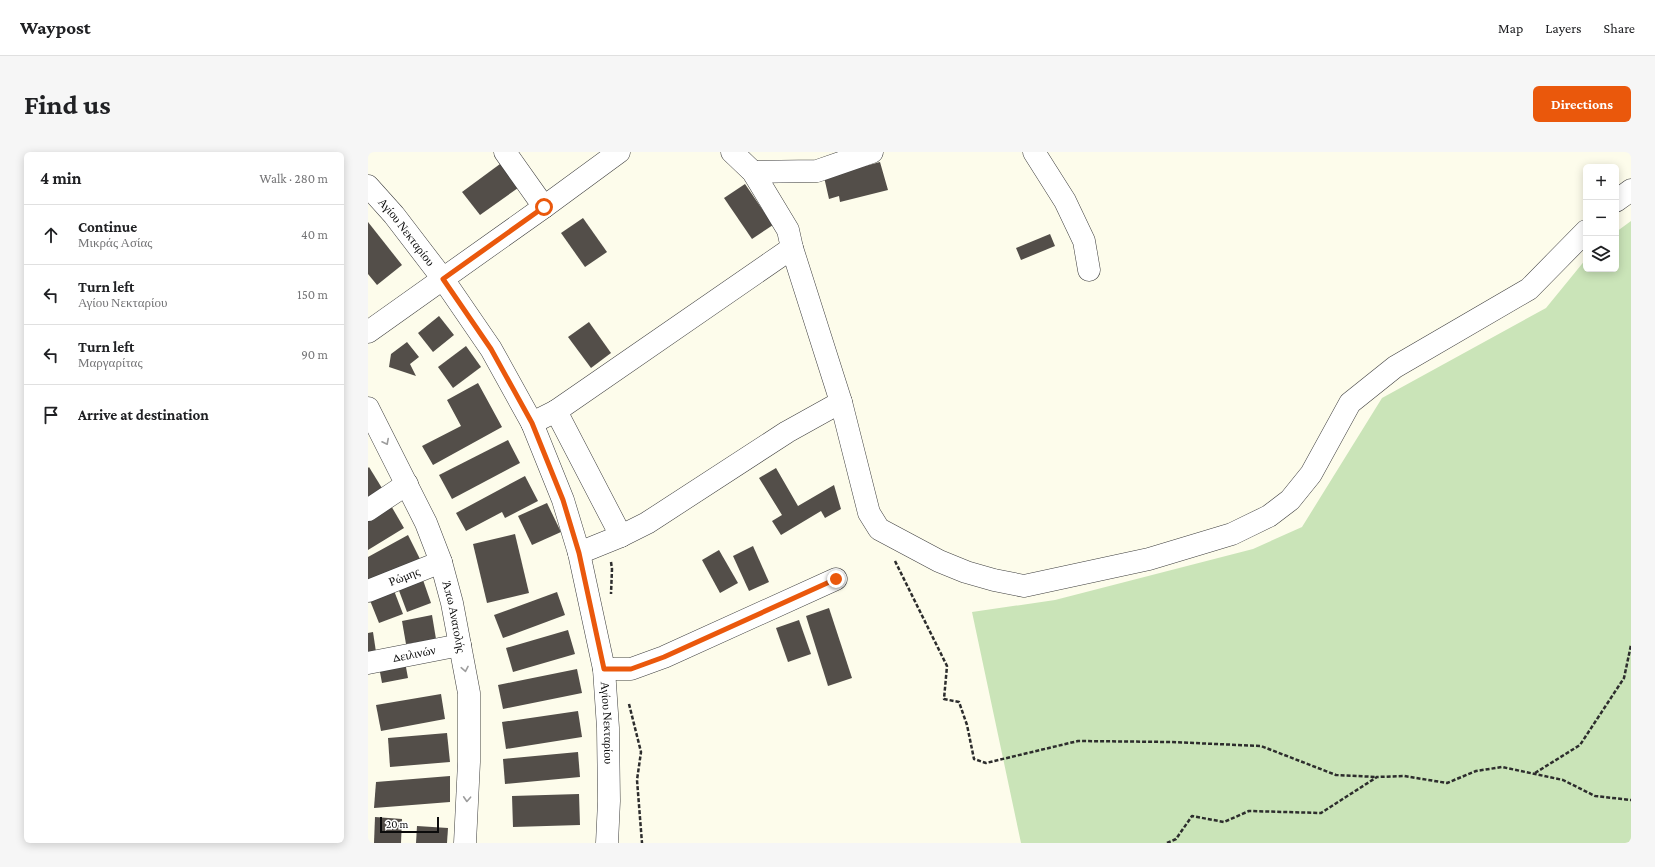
<!DOCTYPE html>
<meta charset="utf-8">
<style>
body{margin:0;font-family:"Crimson Pro",serif;background:#f6f6f6;color:#202124}
.controls{position:absolute;right:12px;top:12px;display:grid;overflow:hidden;border-radius:6px;box-shadow:0 2px 10px #0003}
.controls button{width:36px;height:36px;display:grid;place-items:center;padding:0;border:0;border-bottom:1px solid #e0e0e0;background:#fff;color:#202124;font:20px sans-serif}
.scale{position:absolute;left:12px;bottom:10px;width:59px;box-sizing:border-box;padding-left:4px;border:2px solid #0b0b0b;border-top:0;font-size:11px;line-height:14px;white-space:nowrap;color:#0b0b0b;-webkit-text-stroke:3px #fff;paint-order:stroke}
.stop{position:absolute;width:12px;height:12px;margin:-9px;border:3px solid #ea580c;border-radius:50%;background:#fff}
.stop.end{background:#ea580c;border-color:#fff;box-shadow:0 1px 4px #0008}
.list{margin:0;padding:0;list-style:none}
h2{display:flex;justify-content:space-between;align-items:center;height:52px;margin:0;padding:0 16px;font-size:17px}
h2 small{font-size:13px;font-weight:400;color:#757577}
.list li{display:grid;grid-template-columns:26px 1fr auto;gap:12px;align-items:center;box-sizing:border-box;height:60px;padding:0 16px;border-top:1px solid #e0e0e0}
.list b{display:block;font-size:15px;white-space:nowrap}
.list p{margin:0;font-size:13px;white-space:nowrap;color:#757577}
.list em{font-size:13px;font-style:normal;color:#757577}
.icon{flex:none;width:22px;height:22px;fill:none;stroke:currentColor;stroke-width:2;stroke-linecap:round;stroke-linejoin:round}
.map{position:relative;flex:none;width:1263px;height:691px;overflow:hidden;border-radius:6px}
header{display:flex;align-items:center;gap:24px;box-sizing:border-box;height:56px;padding:0 20px;background:#fff;border-bottom:1px solid #e0e0e0}
header strong{font-size:19px}
nav{display:flex;gap:22px;margin-inline-start:auto;font-size:14px}
.intro{display:flex;align-items:center;justify-content:space-between;box-sizing:border-box;height:96px;padding:0 24px}
h1{margin:0;font-size:28px}
.button{padding:10px 18px;border-radius:6px;background:#ea580c;color:#fff;font-size:14px;font-weight:700}
main{display:flex;gap:24px;padding:0 24px}
aside{flex:1;background:#fff;border-radius:6px;box-shadow:0 2px 10px #0003}
.map>svg:first-child{display:block}
.green{fill:#cae4b8}
.building{fill:#534e49}
.lines{fill:none;stroke-linecap:round;stroke-linejoin:round}
.minor-casing{stroke:#3e3e3e;stroke-width:23}
.path{stroke:#2d2d2d;stroke-width:2.5;stroke-dasharray:4 2;stroke-linecap:butt}
.minor{stroke:#fff;stroke-width:22}
.oneway{stroke:#9d9d9d}
.route{stroke:#ea580c;stroke-width:5}
.labels{text-anchor:middle;stroke-width:4;stroke-linejoin:round;paint-order:stroke}
.street-label{font-size:12px;fill:#0b0b0b;stroke:#fff}
</style>
<header>
<strong>Waypost</strong>
<nav><a>Map</a><a>Layers</a><a>Share</a></nav>
</header>
<div class="intro"><h1>Find us</h1><a class="button">Directions</a></div>
<main>
<aside>
<h2>4 min<small>Walk · 280 m</small></h2>
<ul class="list">
<li><svg class="icon" aria-label="ahead" viewBox="0 0 24 24"><path d="M12 20V5M6 11l6-6 6 6"/></svg><div><b>Continue</b><p>Μικράς Ασίας</p></div><em>40 m</em></li>
<li><svg class="icon" aria-label="left" viewBox="0 0 24 24"><path d="M17 20v-9H6M10 6l-5 5 5 5"/></svg><div><b>Turn left</b><p>Αγίου Νεκταρίου</p></div><em>150 m</em></li>
<li><svg class="icon" aria-label="left" viewBox="0 0 24 24"><path d="M17 20v-9H6M10 6l-5 5 5 5"/></svg><div><b>Turn left</b><p>Μαργαρίτας</p></div><em>90 m</em></li>
<li><svg class="icon" aria-label="arrive" viewBox="0 0 24 24"><path d="M6 21V4h12l-3 4 3 4H6"/></svg><div><b>Arrive at destination</b></div></li>
</ul>
</aside>
<div class="map">
<svg width="1263" height="691" viewBox="0 0 1263 691">
<rect width="100%" height="100%" fill="#fdfceb"/>
<polygon class="green" points="1263,69 1263,691 653,691 604,460 687,448 885,397 934,375 1014,246 1178,156 1218,107 1218,117 1248,117 1248,80"/>
<g class="building">
<polygon points="512,10 520,38 472,50 471,44 461,47 456,25"/>
<polygon points="132,12 150,36 112,63 94,40"/>
<polygon points="377,32 405,73 384,87 356,46"/>
<polygon points="215,66 239,100 217,115 193,81"/>
<polygon points="0,70 34,113 9,133 0,122"/>
<polygon points="682,82 687,94 653,108 648,96"/>
<polygon points="71,164 86,183 65,200 50,181"/>
<polygon points="221,170 243,201 223,216 200,185"/>
<polygon points="39,190 51,205 42,212 48,224 21,215 23,202"/>
<polygon points="98,194 113,215 85,236 70,215"/>
<polygon points="110,231 134,275 65,313 54,294 93,274 79,248"/>
<polygon points="140,288 152,311 84,347 71,323"/>
<polygon points="1,315 17,341 0,350 0,316"/>
<polygon points="408,316 430,354 466,333 473,357 457,366 453,359 413,383 404,369 414,363 391,326"/>
<polygon points="157,324 170,349 137,366 134,360 98,379 88,361"/>
<polygon points="179,351 193,380 164,393 150,364"/>
<polygon points="22,352 36,376 0,398 0,366"/>
<polygon points="147,382 161,441 119,451 105,392"/>
<polygon points="40,383 53,409 0,431 0,405"/>
<polygon points="385,394 401,430 381,439 365,404"/>
<polygon points="351,398 370,431 352,441 334,408"/>
<polygon points="55,428 63,451 39,460 30,436"/>
<polygon points="25,436 35,462 11,471 1,446"/>
<polygon points="189,440 197,463 135,486 126,463"/>
<polygon points="461,456 484,526 460,534 438,464"/>
<polygon points="64,463 68,487 38,492 34,469"/>
<polygon points="431,468 443,502 420,510 408,476"/>
<polygon points="200,478 207,502 145,520 138,496"/>
<polygon points="5,480 8,500 0,501 0,481"/>
<polygon points="37,510 40,526 14,531 11,515"/>
<polygon points="209,517 214,541 135,557 130,533"/>
<polygon points="73,542 77,567 13,579 8,553"/>
<polygon points="210,559 214,585 138,597 134,570"/>
<polygon points="79,581 82,610 22,615 20,586"/>
<polygon points="210,600 212,625 137,632 135,607"/>
<polygon points="82,624 82,650 6,656 8,630"/>
<polygon points="211,642 212,673 145,675 144,644"/>
<polygon points="7,665 34,667 33,691 6,691"/>
<polygon points="49,674 80,676 79,691 48,691"/>
</g>
<g class="lines">
<defs>
<g id="minor">
<polyline points="137,0 176,55"/>
<polyline points="364,0 385,20 420,78 424,96 473,250 501,361 511,377 571,409 598,420 626,428 656,434 781,407 864,382 901,364 922,348 943,322 982,251 1027,215 1161,137 1218,79"/>
<polyline points="666,0 697,49 716,89 721,118"/>
<polyline points="385,20 449,19 504,0"/>
<path id="s1" d="M0,34L26,63L75,127L123,197L164,271L195,348L211,401L236,517L240,576L241,649L239,691"/>
<polyline points="1248,49 1263,38"/>
<polyline points="0,180 176,55 251,0"/>
<path id="s2" d="M0,256L58,371L73,410L84,451L101,541V610L97,691"/>
<polyline points="188,259 253,384"/>
<polyline points="164,271 188,259 424,96"/>
<polyline points="0,358 39,332"/>
<polyline points="211,401 253,384 279,371 419,280 473,250"/>
<path id="s3" d="M0,439L73,410"/>
<path id="s4" d="M0,511L92,493"/>
<polyline points="236,517 263,517 296,505 468,427"/>
</g>
</defs>
<use href="#minor" class="minor-casing"/>
<g class="path">
<polyline points="527,409 579,514 576,547 591,550 599,573 606,607 618,611 710,589 803,590 893,594 968,623 1009,625"/>
<polyline points="243,410 244,417 243,442"/>
<polyline points="261,552 273,600 269,628 274,691"/>
<polyline points="1167,621 1212,593 1256,526 1263,493"/>
<polyline points="799,691 808,687 824,664 856,670 881,659 953,661 1009,625 1036,624 1079,631 1108,619 1134,615 1195,628 1227,644 1263,648"/>
</g>
<use href="#minor" class="minor"/>
</g>
<defs><path id="oneway-chevron" d="M-2-3.5L2.5 0L-2 3.5" fill="none" stroke-width="1.6" stroke-linecap="round" stroke-linejoin="round"/></defs>
<g class="oneway">
<use href="#oneway-chevron" transform="translate(18 290) rotate(63)"/>
<use href="#oneway-chevron" transform="translate(97 517) rotate(79)"/>
<use href="#oneway-chevron" transform="translate(99 647) rotate(93)"/>
</g>
<g class="lines">
<polyline class="route" points="176,55 75,127 123,197 164,271 195,348 211,401 236,517 263,517 296,505 468,427"/>
</g>
<g class="labels">
<g class="street-label">
<text dy="4" stroke="none"><textPath href="#s1" startOffset="60">Αγίου Νεκταρίου</textPath></text>
<text dy="4" stroke="none"><textPath href="#s3" startOffset="39">Ρώμης</textPath></text>
<text dy="4" stroke="none"><textPath href="#s2" startOffset="227">Άπω Ανατολής</textPath></text>
<text dy="4" stroke="none"><textPath href="#s4" startOffset="47">Δειλινών</textPath></text>
<text dy="4" stroke="none"><textPath href="#s1" startOffset="600">Αγίου Νεκταρίου</textPath></text>
</g>
</g>
</svg>
<div class="controls">
<button>+</button>
<button>−</button>
<button><svg class="icon" aria-label="layers" viewBox="0 0 24 24"><path d="M12 4l9 5-9 5-9-5zM3 14l9 5 9-5"/></svg></button>
</div>
<div class="scale">20 m</div>
<div class="stop" style="left:176px;top:55px"></div>
<div class="stop end" style="left:468px;top:427px"></div>
</div>
</main>
